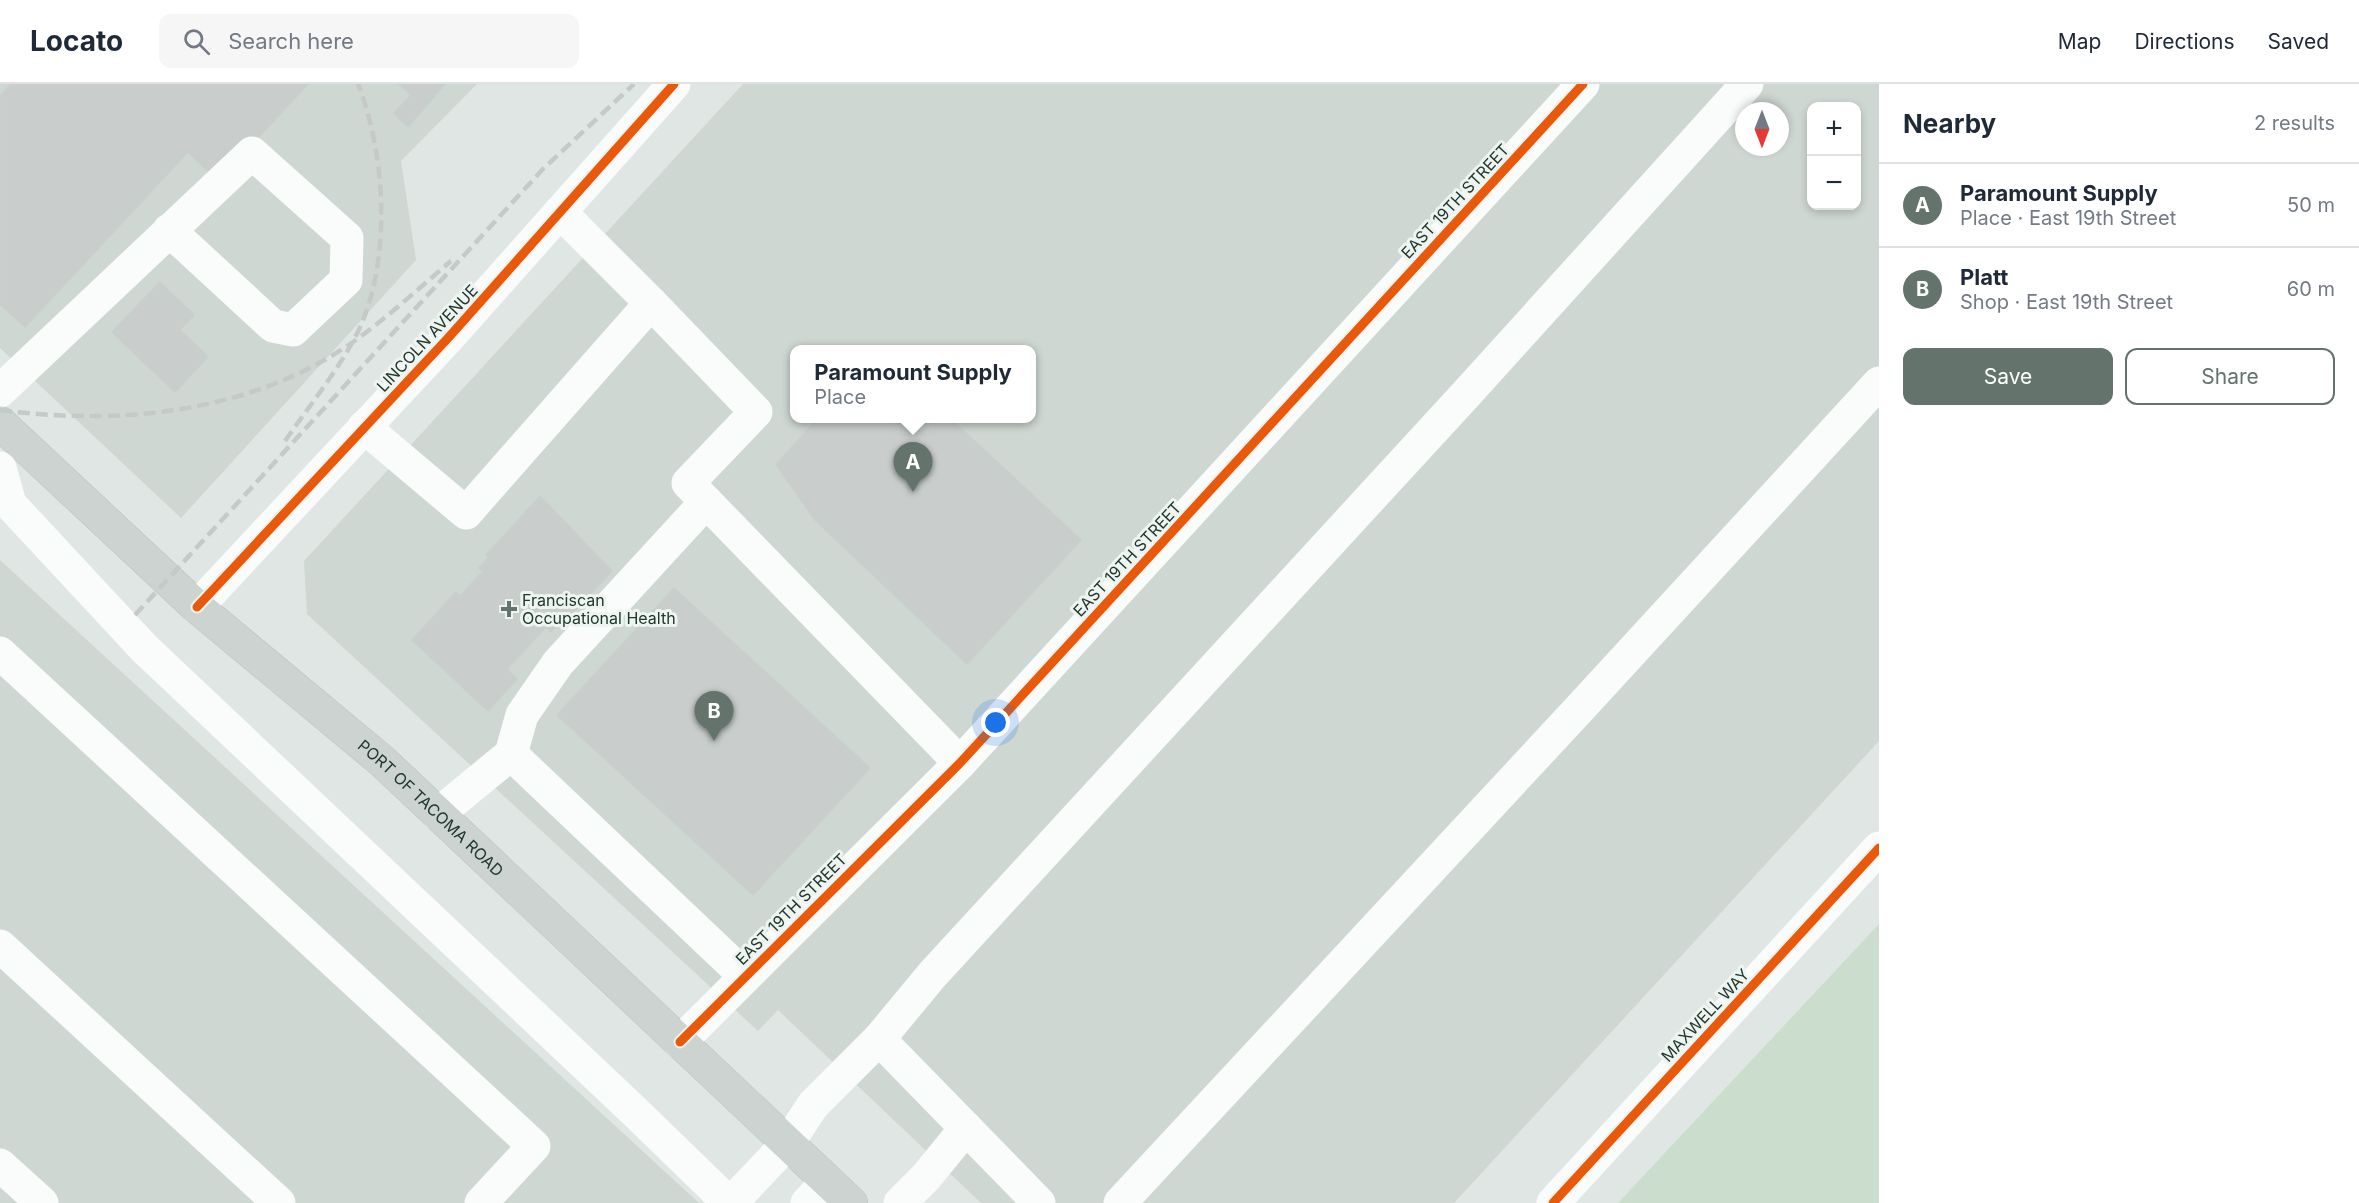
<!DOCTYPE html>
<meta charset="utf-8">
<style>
body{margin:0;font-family:Inter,sans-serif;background:#f6f6f7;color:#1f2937}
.controls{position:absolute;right:18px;top:18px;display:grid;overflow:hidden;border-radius:12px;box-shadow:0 3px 9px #0003}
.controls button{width:54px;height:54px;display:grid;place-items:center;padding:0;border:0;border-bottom:2px solid #e0e1e3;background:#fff;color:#1f2937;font:30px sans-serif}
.compass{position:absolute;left:1735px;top:18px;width:54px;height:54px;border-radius:50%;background:#fff;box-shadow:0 3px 9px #0003;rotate:180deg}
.you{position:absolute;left:996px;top:639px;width:21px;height:21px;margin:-15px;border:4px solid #fff;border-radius:50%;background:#1a73e8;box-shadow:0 0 0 9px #1a73e833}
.badge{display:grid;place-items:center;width:39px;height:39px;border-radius:50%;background:#64746d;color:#fff;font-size:20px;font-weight:700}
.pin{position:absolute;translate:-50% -50px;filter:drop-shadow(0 2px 3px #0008)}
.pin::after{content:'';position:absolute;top:32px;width:21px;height:18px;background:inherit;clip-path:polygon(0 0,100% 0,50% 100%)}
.popup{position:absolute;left:790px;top:261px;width:246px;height:78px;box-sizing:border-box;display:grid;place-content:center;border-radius:12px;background:#fff;filter:drop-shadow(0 2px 4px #0005);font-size:20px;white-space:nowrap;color:#747a83}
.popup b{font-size:22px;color:#1f2937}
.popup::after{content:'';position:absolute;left:50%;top:100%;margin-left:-12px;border:12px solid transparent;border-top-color:#fff}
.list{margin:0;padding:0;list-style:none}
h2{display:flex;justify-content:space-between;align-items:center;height:78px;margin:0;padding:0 24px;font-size:26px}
h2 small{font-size:20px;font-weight:400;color:#747a83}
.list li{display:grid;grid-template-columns:39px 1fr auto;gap:18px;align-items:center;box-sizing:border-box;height:84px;padding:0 24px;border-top:2px solid #e0e1e3}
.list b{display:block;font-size:22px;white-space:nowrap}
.list p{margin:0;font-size:20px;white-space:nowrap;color:#747a83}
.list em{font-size:20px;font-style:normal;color:#747a83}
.actions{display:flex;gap:12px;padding:18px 24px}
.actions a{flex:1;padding:14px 0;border:2px solid #64746d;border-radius:12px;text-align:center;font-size:21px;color:#64746d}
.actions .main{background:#64746d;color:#fff}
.icon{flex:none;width:33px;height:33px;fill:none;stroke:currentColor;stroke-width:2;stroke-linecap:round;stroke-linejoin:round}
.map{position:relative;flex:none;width:1879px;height:1119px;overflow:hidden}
header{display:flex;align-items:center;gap:36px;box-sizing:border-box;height:84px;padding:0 30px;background:#fff;border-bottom:2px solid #e0e1e3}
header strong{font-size:28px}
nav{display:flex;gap:33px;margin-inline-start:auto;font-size:21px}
.search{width:420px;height:54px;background:#f6f6f7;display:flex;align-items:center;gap:15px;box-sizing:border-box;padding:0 21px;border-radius:12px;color:#747a83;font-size:22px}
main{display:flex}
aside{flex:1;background:#fff}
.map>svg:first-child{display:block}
.built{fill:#cfd7d2;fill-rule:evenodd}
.green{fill:#cbdece}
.building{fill:#c9cecc;stroke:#c9cfcc;stroke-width:1.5}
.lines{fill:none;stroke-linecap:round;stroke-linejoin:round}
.major-casing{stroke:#bbc3bf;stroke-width:34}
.minor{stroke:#fafbfb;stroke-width:33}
.major{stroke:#ccd3d0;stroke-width:33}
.rail{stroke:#c5c9c7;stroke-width:4.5;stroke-dasharray:12 6;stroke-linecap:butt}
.cycleway-casing{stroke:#eef5f0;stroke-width:13}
.cycleway{stroke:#e8590c;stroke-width:9}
.poi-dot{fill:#64746d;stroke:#eef5f0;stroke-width:2}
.labels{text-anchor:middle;stroke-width:6;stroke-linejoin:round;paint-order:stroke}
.street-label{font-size:16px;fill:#21362d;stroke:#eef5f0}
.poi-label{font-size:16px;fill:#21362d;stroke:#eef5f0;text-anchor:start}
</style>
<header>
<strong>Locato</strong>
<div class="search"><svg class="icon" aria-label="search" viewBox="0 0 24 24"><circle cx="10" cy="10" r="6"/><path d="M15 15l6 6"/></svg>Search here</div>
<nav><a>Map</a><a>Directions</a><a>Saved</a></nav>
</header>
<main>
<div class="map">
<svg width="1879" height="1119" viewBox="0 0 1879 1119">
<rect width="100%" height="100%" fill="#e0e6e3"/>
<g class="built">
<polygon points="0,0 477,0 401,77 416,176 181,434 0,264"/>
<path d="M743,0H1879V657L1454,1119H981L778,926L758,947L307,530L304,477ZM1812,22H1856V122H1812ZM1744,27H1780V63H1744ZM794,266H1032V334H794Z"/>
<polygon points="0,476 699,1119 0,1119"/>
</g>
<polygon class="green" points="1879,840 1879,1119 1618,1119"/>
<g class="building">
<polygon points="11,0 308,0 218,97 188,68 25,243 0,220 0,12"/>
<polygon points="399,0 445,0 408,43 394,29 411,11"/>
<polygon points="160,198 194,231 180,246 208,273 175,308 112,248"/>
<polygon points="818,334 950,334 1081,456 967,580 815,436 776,381"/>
<polygon points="540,412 612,487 563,539 561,537 551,548 546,543 507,585 517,595 488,627 412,556 456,508 460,512 483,487 479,484 488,474 486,471"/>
<polygon points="674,504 870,684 753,811 557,631"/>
</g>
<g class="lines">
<defs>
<g id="major">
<path id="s1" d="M0,339L197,523L382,677L851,1119"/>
</g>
</defs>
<use href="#major" class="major-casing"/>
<g class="minor">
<polyline points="560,128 651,219"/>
<polyline points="0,307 252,69 347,154 346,196 293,246 273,242 169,146"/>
<polyline points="364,343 466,429 651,219 756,328 688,399 960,679"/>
<polyline points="0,384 10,420 144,564 633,1026 729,1119"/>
<polyline points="197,523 449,253 674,0"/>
<polyline points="0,569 534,1062 481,1119"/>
<polyline points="511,670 745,892"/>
<polyline points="438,730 511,670 522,631 558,579 706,418"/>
<polyline points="0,862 279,1119"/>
<polyline points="879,955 932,891 1468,308 1747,0"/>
<polyline points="680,958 960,679 1583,0"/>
<polyline points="0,1081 42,1119"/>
<polyline points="731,1119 788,1059 813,1021 879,955 1039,1119"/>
<polyline points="807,1119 827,1098"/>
<polyline points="900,1119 926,1093 966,1044"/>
<polyline points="1120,1119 1581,623 1879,299"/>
<polyline points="1553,1119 1879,764"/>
</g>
<use href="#major" class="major"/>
<g class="rail">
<path d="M0,326C120,342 251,329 353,258C387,234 419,204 451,177"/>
<path d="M285,357C307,325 333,293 352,259C393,188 387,73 358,0"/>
<polyline points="135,531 543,85 634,0"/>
</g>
<defs>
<g id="cycleway">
<polyline points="197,523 449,253 674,0"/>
<polyline points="680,958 960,679 1583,0"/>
<polyline points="1553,1119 1879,764"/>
</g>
</defs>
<use href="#cycleway" class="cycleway-casing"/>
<use href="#cycleway" class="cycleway"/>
</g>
<path class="poi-dot" d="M506 516h6v6h6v6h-6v6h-6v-6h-6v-6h6z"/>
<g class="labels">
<g class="street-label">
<text transform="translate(1455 117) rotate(-47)" y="6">EAST 19TH STREET</text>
<text transform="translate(427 254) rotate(-47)" y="6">LINCOLN AVENUE</text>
<text transform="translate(1127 475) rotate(-47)" y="6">EAST 19TH STREET</text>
<text dy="6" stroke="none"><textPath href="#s1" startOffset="578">PORT OF TACOMA ROAD</textPath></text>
<text transform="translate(791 825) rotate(-45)" y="6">EAST 19TH STREET</text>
<text transform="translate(1705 931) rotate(-47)" y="6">MAXWELL WAY</text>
</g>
<g class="poi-label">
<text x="522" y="522">Franciscan<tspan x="522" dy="18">Occupational Health</tspan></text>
</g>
</g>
</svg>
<div class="controls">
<button>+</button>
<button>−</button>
</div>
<svg class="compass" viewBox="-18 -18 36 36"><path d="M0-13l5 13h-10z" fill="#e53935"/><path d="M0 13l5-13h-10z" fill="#747a83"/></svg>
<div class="you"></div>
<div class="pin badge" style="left:913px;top:408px">A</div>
<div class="popup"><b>Paramount Supply</b>Place</div>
<div class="pin badge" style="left:714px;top:657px">B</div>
</div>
<aside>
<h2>Nearby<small>2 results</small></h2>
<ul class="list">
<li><span class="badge">A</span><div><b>Paramount Supply</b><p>Place · East 19th Street</p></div><em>50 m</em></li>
<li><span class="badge">B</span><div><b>Platt</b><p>Shop · East 19th Street</p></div><em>60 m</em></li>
</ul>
<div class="actions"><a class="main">Save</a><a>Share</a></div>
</aside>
</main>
